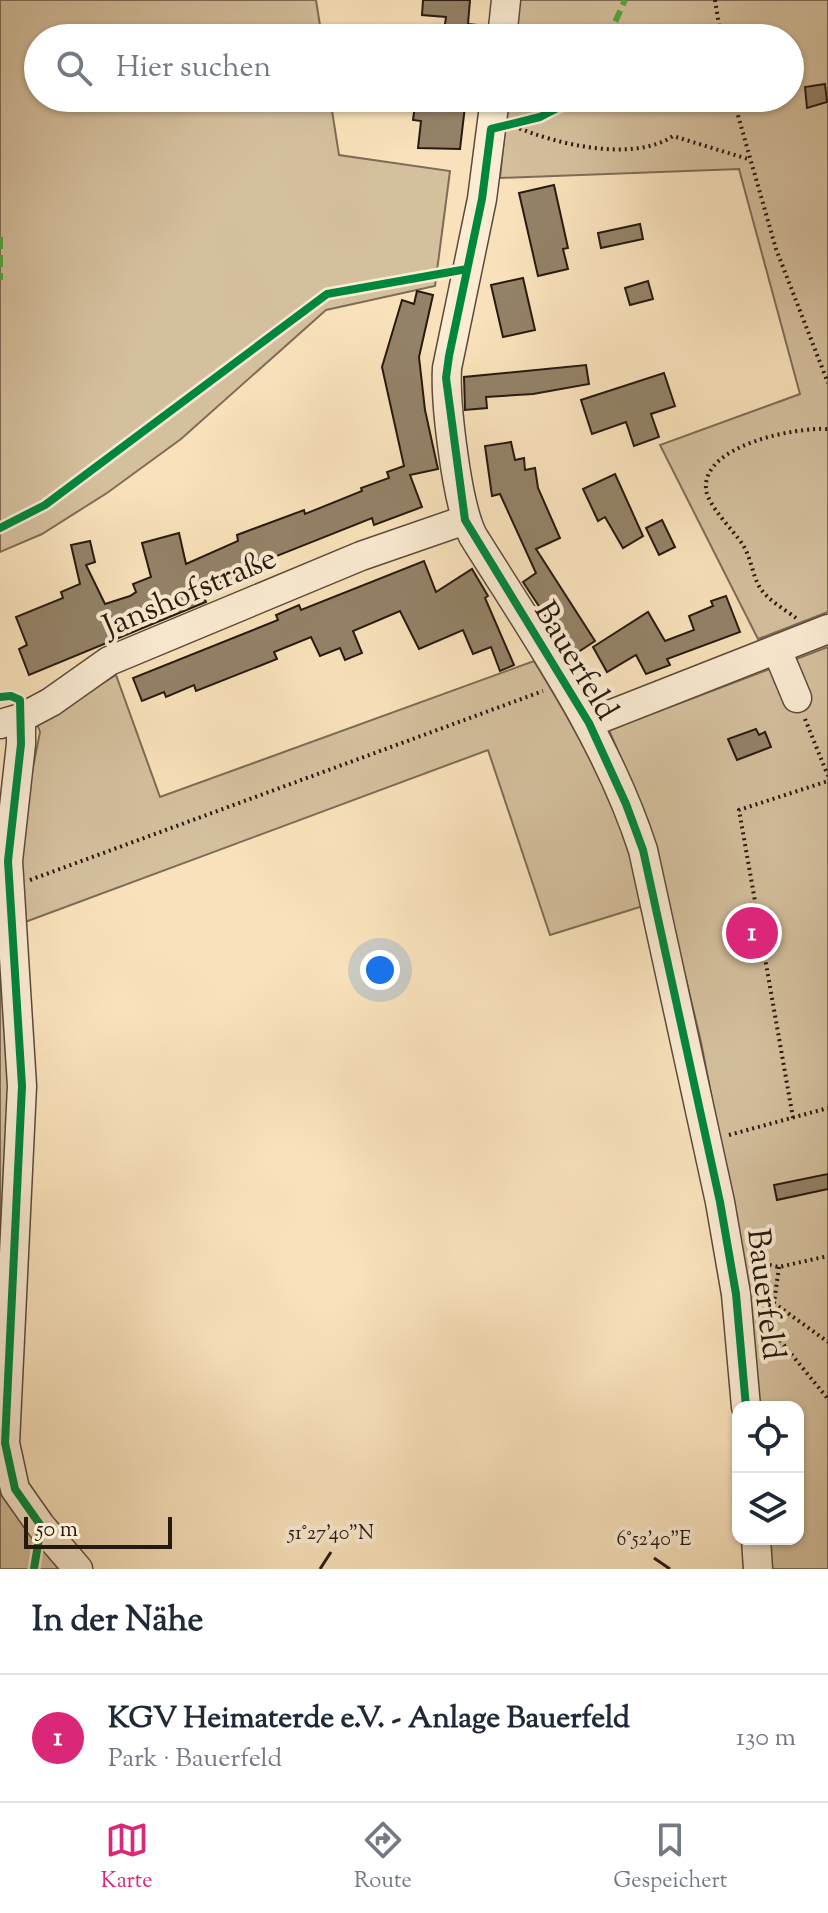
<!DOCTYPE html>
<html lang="de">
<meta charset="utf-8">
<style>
body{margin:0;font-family:"Sorts Mill Goudy",serif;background:#f2f2f3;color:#1f2937}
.controls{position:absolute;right:24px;bottom:24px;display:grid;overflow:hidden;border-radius:16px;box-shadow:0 2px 6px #0004}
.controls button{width:72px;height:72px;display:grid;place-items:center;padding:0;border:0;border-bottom:2px solid #e0e1e3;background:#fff;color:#1f2937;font:40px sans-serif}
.scale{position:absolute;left:24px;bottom:20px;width:148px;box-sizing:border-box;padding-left:8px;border:4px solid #27190f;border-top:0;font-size:22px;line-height:28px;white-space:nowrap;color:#27190f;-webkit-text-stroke:6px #fbecd3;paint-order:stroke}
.you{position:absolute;left:380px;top:970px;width:28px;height:28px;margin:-20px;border:6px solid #fff;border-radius:50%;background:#1a73e8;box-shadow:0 0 0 12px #1a73e833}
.badge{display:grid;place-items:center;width:52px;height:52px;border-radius:50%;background:#db2777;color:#fff;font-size:26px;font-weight:700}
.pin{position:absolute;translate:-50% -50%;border:4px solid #fff;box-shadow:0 2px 8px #0006}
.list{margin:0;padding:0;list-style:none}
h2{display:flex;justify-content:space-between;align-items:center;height:104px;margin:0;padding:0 32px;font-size:34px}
h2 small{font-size:26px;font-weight:400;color:#747a83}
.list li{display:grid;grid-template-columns:52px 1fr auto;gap:24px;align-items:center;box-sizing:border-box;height:128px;padding:0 32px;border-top:2px solid #e0e1e3}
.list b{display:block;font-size:30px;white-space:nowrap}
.list p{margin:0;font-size:26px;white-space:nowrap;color:#747a83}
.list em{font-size:26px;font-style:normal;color:#747a83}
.icon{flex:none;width:44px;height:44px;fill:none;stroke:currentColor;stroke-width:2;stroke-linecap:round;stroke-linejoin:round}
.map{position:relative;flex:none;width:828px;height:1569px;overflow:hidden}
.search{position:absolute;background:#fff;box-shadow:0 2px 6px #0004;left:24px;right:24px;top:24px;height:88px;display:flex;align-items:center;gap:20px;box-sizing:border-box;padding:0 28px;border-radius:44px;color:#747a83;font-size:30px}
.sheet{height:232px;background:#fff}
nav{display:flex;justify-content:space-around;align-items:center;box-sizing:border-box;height:112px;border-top:2px solid #e0e1e3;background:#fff;font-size:22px;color:#747a83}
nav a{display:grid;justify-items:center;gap:4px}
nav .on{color:#db2777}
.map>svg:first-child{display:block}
.green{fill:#d5c09e;stroke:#7e6c56;stroke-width:2}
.building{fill:#948268;stroke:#27190f;stroke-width:2}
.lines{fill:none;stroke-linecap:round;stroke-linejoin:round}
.minor-casing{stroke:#5c4b3a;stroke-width:31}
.path{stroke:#27190f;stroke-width:4;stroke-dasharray:2 4;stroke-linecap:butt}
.minor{stroke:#fbecd3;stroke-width:28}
.quiet{stroke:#53a941;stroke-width:6;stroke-dasharray:12 6;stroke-linecap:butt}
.cycleway-casing{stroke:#fbecd3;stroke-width:13}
.cycleway{stroke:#00873e;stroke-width:8}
.ticks{fill:none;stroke:#27190f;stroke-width:3}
.labels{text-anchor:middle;stroke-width:8;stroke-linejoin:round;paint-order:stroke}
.street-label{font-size:32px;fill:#27190f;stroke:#fbecd3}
.ticks-label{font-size:20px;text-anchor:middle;fill:#27190f;stroke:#fbecd3;stroke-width:8;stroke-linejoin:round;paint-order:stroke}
</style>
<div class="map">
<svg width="828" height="1569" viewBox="0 0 828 1569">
<rect width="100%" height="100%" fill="#f9e2bb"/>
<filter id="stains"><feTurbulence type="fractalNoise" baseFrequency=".0025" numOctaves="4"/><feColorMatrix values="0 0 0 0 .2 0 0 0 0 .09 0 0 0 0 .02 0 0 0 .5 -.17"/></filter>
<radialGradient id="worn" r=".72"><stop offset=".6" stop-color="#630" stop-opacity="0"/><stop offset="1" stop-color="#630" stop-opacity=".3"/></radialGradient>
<g class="green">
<polygon points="0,0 316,0 322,38 38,38 38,98 330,98 339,155 450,171 435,286 326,310 181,439 107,493 42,534 0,552"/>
<polygon points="518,0 828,0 828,612 758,639 660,445 800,394 739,169 500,178 508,98 790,98 790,38 514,38"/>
<polygon points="828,647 828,1569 770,1569 768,1539 798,1539 798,1407 757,1407 748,1286 701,1042 649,824 609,730"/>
<path d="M534,661C569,718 602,776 625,839C633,860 637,884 643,906L550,935L488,750L17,925V848L40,732L37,724L116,675L160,797Z"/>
<polygon points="0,906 13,1086 0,1345"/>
<polygon points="0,1463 3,1497 67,1569 0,1569"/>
</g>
<g class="building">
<polygon points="423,0 470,0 468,24 486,26 485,38 443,38 446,17 422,15"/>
<polygon points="825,84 827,102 807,108 805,87"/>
<polygon points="416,98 433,98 444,103 465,106 460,149 418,148 421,121 413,120"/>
<polygon points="554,185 568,248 563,249 568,269 538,276 519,193"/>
<polygon points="640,224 643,239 601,248 598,233"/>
<polygon points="523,278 535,330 503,337 491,285"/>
<polygon points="648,281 653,299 630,305 625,288"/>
<polygon points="417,291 433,295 419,357 425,410 438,469 410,475 422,507 374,525 372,518 244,569 233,577 201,590 206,602 29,675 19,649 27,645 16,617 63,598 61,592 80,584 71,545 90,541 95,562 86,565 105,604 130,596 136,592 133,584 151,577 142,543 179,533 186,564 238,541 237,535 304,510 305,514 362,491 361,488 389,478 387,472 404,466 382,367 402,300 414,304"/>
<polygon points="586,365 589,384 533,394 486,397 487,408 465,410 464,377"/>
<polygon points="664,373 675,406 651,414 659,437 634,446 626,422 592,434 581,400"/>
<polygon points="511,442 515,460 524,458 525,470 535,468 538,488 560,538 536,549 595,641 572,656 523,582 536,573 500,494 492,496 485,446"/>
<polygon points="615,474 643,536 623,548 605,517 598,521 583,489"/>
<polygon points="662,520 675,547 659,555 646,528"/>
<polygon points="424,561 436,592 472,569 488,596 485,598 514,665 500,671 491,647 473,654 463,630 419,649 400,611 353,631 362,653 345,660 340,648 320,656 311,637 274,652 277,659 196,691 194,685 166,697 164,692 142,701 133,678 278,620 276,615 299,605 301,610"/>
<polygon points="726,596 740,632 667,659 670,665 646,674 636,655 607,672 593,647 648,612 665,641 694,630 689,616 713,606 711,601"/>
<polygon points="756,729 759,735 765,732 771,747 737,760 728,739"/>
<polygon points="828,1174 828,1189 777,1200 774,1185"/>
</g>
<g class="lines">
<defs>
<g id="minor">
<polyline points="502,38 506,0"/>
<path d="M495,98L482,199L447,368C445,404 457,505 473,536C536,637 606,736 643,850L720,1202L736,1294L746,1407"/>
<polyline points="777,650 797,698"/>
<polyline points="21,718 21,744 8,861 22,1086 5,1443 15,1489 41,1526 78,1569"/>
<polyline points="589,723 828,629"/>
<polyline points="0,724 21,718 51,702 109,661 361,556 465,520"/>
<polyline points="756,1539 758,1569"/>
</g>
</defs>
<use href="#minor" class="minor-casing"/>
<g class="path">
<polyline points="715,0 721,38"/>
<polyline points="733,98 776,249 828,383"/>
<path d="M514,126C555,144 633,163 673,136L748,159"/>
<path d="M796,618C784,609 766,599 759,586C752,573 751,558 743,545C734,531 707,505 706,489C702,445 796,427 828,429"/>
<polyline points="805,719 828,776"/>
<polyline points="30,880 543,691"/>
<polyline points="793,1118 739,810 828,781"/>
<polyline points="729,1135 828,1108"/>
<polyline points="752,1261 779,1267 828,1256"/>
<polyline points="779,1267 774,1303 828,1342"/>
<polyline points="761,1317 828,1399"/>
</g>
<use href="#minor" class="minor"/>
<g class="quiet">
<polyline points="608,38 625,0"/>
<polyline points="0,237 0,280"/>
</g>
<defs>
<g id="cycleway">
<polyline points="577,98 540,117 491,129 482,199 449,356 446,378 465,520 589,723 626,804 643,850 720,1202 736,1294 746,1407"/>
<polyline points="0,528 45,505 327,294 467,269"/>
<polyline points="0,697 11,696 20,700 21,744 8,861 22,1086 5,1443 15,1489 41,1526 34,1569"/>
</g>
</defs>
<use href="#cycleway" class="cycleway-casing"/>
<use href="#cycleway" class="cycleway"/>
</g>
<path class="ticks" d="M654,1558L670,1569M320,1569L331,1552"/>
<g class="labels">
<g class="street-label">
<text transform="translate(189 591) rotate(-23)" y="11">Janshofstraße</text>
<text transform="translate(577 660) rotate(59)" y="11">Bauerfeld</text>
<text transform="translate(767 1294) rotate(83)" y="11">Bauerfeld</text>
</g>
</g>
<g class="ticks-label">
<text x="331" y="1539">51°27'40"N</text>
<text x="654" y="1545">6°52'40"E</text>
</g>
<rect width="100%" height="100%" filter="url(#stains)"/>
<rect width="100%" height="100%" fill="url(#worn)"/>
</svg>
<div class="controls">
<button><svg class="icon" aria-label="locate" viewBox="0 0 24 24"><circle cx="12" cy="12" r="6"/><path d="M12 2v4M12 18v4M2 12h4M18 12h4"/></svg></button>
<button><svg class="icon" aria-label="layers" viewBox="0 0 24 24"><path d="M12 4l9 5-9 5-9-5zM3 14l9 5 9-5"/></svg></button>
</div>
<div class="scale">50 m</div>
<div class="you"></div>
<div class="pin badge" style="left:752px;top:933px">1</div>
<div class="search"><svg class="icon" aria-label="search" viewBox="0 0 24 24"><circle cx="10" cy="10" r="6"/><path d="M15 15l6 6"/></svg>Hier suchen</div>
</div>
<section class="sheet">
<h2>In der Nähe<small></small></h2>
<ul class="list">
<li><span class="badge">1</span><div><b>KGV Heimaterde e.V. - Anlage Bauerfeld</b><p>Park · Bauerfeld</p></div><em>130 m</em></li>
</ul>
</section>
<nav>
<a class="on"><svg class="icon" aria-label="map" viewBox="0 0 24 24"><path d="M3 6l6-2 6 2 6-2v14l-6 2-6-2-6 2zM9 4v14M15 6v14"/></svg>Karte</a>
<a><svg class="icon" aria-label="directions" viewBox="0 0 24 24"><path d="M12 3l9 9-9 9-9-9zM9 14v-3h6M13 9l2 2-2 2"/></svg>Route</a>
<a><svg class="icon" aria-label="saved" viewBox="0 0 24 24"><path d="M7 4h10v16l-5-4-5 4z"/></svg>Gespeichert</a>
</nav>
